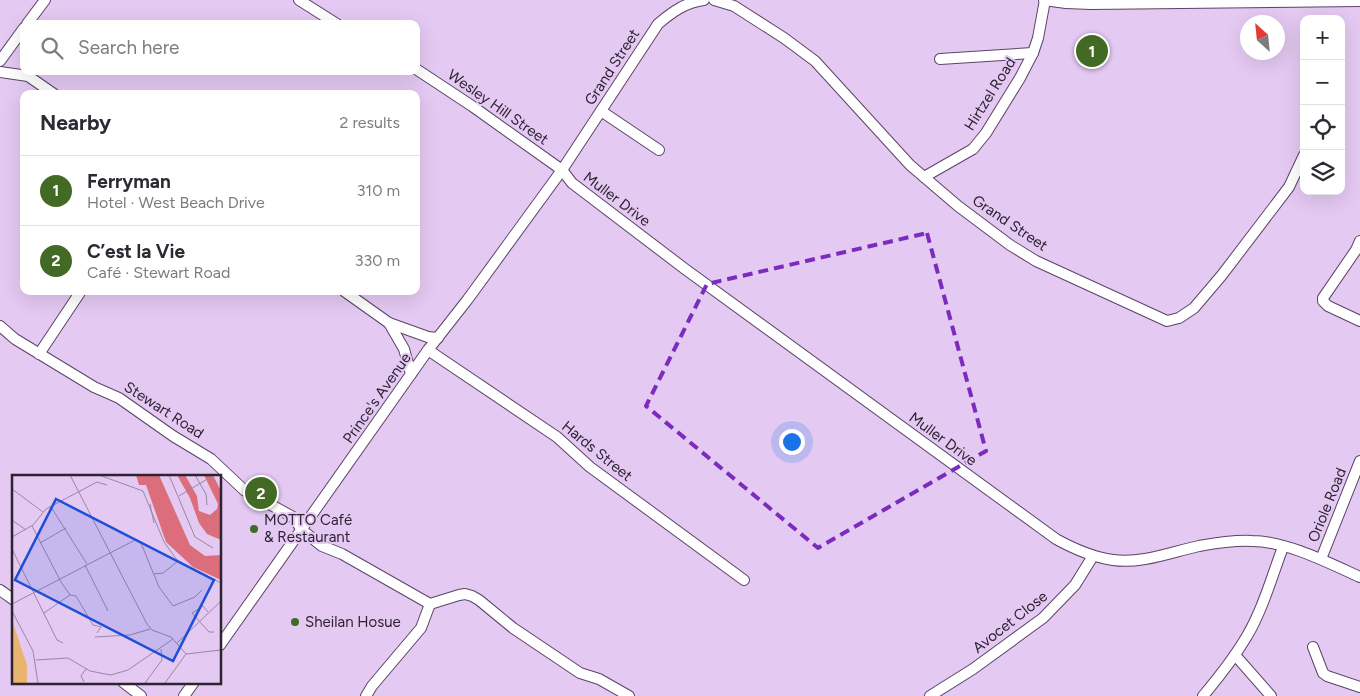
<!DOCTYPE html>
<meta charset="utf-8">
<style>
body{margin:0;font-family:Figtree,sans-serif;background:#f2f2f3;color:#2b2b33}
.controls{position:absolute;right:15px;top:15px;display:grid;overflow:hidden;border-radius:10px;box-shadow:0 5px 20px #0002}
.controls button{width:45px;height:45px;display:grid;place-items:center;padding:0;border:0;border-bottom:1px solid #e1e1e2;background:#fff;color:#2b2b33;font:25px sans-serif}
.compass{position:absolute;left:1240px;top:15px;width:45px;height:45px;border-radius:50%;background:#fff;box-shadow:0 5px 20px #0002;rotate:333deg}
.you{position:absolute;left:791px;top:441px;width:18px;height:18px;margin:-12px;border:4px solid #fff;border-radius:50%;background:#1a73e8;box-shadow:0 0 0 8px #1a73e833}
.badge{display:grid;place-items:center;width:32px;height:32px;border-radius:50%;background:#436a24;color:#fff;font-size:16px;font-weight:700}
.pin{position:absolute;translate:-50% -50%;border:2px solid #fff;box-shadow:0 1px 5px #0006}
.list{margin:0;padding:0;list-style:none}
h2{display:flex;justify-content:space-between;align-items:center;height:65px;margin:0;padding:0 20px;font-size:21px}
h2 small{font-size:16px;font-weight:400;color:#7c7c81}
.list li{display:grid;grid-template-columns:32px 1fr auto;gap:15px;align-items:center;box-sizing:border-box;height:70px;padding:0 20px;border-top:1px solid #e1e1e2}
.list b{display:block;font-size:19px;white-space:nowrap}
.list p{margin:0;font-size:16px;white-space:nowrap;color:#7c7c81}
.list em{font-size:16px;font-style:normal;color:#7c7c81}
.icon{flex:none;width:28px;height:28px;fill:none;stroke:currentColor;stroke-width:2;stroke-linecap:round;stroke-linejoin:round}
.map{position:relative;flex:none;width:1360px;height:696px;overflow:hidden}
.search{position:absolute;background:#fff;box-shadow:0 5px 20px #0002;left:20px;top:20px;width:400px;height:55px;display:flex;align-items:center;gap:12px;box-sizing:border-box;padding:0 18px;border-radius:10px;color:#7c7c81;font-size:19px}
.panel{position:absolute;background:#fff;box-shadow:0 5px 20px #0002;left:20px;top:90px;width:400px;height:205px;border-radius:10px}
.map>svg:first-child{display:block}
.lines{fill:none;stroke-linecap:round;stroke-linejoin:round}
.minor-casing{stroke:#5b4467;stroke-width:12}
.minor{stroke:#fff;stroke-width:10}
.marked{fill:none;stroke:#7b2cbf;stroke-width:4;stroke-dasharray:10 6;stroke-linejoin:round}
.poi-dot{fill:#436a24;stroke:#e4c9f2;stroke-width:2}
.labels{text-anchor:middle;stroke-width:4;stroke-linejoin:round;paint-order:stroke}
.street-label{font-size:15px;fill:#2d2332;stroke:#e4c9f2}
.poi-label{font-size:15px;fill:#2d2332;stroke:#e4c9f2;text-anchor:start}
.inset-road{fill:none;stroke:#9b87a5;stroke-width:1}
.view{fill:#1d4ed8;fill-opacity:0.15;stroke:#1d4ed8;stroke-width:2.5}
.inset-edge{fill:none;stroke:#2d2332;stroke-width:2.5}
</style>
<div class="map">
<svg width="1360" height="696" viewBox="0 0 1360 696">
<rect width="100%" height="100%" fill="#e4c9f2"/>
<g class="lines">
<defs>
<g id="minor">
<polyline points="299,0 337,24"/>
<polyline points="714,0 734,6 784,38 815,61 910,165 958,206 1010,245 1036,261 1167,321 1179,318 1194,308 1222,275 1289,187 1304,155"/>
<polyline points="1044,0 1066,3 1091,4 1360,1"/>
<polyline points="27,24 45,0"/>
<polyline points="940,59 1033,53"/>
<polyline points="0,61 24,28"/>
<path d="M416,69L472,106L562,170L572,183L685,269L1056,539C1074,549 1092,557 1113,560C1142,564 1171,552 1199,546C1216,543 1235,540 1252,541C1286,541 1329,563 1360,577"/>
<polyline points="0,72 28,76 54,94"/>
<polyline points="601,111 659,150"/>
<polyline points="924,177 973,149 986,133 1020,78 1033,53 1038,38 1045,0"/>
<polyline points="1360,241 1356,250 1323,298 1323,301 1328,306 1360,321"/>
<polyline points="344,291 389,323 428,337 438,338"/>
<polyline points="389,323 404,349 411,374"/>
<polyline points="0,326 15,339 94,387 119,398 173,436 211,459 244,490 293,517 302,530 322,546 342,554 430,604 459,595 465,594 472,596 479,600 513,628 580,673 599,679 629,696"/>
<polyline points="428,350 557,437 590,467 744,580"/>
<polyline points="39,354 81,291"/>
<polyline points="1321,559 1360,461"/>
<polyline points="0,590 14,600"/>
<path d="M220,645L428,350L468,299L562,170L658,24C672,12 686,2 704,0"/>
<polyline points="1313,647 1323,673 1327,676 1360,687"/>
<polyline points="1235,655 1271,696"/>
<polyline points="123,682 141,696"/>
<polyline points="184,696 194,682"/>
<polyline points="366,696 372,686 421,628 430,604"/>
<polyline points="930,696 973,669 1043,618 1075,585 1093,556"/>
<path d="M1203,696C1219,677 1234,658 1247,636C1263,609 1272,576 1283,547"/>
</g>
</defs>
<use href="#minor" class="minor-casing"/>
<use href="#minor" class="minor"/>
</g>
<path class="marked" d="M927,233L986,451L818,548L646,406L707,284Z"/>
<g class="poi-dot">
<circle cx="254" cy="529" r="5"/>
<circle cx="295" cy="622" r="5"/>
</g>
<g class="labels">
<g class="street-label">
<text transform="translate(612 67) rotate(-57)" y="5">Grand Street</text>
<text transform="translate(990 94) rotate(-58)" y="5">Hirtzel Road</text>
<text transform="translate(498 107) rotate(35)" y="5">Wesley Hill Street</text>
<text transform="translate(617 199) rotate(37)" y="5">Muller Drive</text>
<text transform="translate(1010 223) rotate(34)" y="5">Grand Street</text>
<text transform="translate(377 398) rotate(-55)" y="5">Prince's Avenue</text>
<text transform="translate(164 410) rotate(33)" y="5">Stewart Road</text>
<text transform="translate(943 439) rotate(36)" y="5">Muller Drive</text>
<text transform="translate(597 451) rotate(39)" y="5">Hards Street</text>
<text transform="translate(1327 505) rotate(-68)" y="5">Oriole Road</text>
<text transform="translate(1010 622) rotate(-38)" y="5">Avocet Close</text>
</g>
<g class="poi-label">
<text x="264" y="525">MOTTO Café<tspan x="264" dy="17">&amp; Restaurant</tspan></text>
<text x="305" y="627">Sheilan Hosue</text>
</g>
</g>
<g transform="translate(12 475)">
<rect width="209" height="209" fill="#e4c9f2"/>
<path d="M0,145L15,190V208H0Z" fill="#e9b56e"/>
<path d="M124,0H147L178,70L193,81L209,80V105L181,92L154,67L134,10H127ZM165,0H173L185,21L187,36L198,40L205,34L206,29L192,0H201L209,16V65L195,59L187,48L178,23Z" fill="#dc6e7c"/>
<path class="inset-road" d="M58,0L135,149L140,155L159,162L174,179M87,0L131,16L152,67L165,85L209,108M157,0L183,62L201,73M183,0L194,19L195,30M0,14L31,37M167,21L202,0M138,29L142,48M39,32L75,89M0,45L14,55M20,51L49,107L58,120L64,121L81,150L89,152L85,158M0,62L21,50L34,34L85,7L95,10M28,68L54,53M0,74L45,165L51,168M73,90L96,136M142,99L151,98L166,86M0,129L123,65L129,68L147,112L161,131L183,122L190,115M0,136L21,176L26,208M196,137L191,131L180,138L197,157H202M32,138L58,120M83,162L118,160L138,154M165,168L209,126M24,185L56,183L78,196L99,200L116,195L161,164M72,207L69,201L74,194M133,208L150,185L149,174M153,208L174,179L209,175"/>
<path class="view" d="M44,24L202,105L161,186L3,105Z"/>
<rect width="209" height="209" class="inset-edge"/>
</g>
</svg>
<div class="controls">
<button>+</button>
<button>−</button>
<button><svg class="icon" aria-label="locate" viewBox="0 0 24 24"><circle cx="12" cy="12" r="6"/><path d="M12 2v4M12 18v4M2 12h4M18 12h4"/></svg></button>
<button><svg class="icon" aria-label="layers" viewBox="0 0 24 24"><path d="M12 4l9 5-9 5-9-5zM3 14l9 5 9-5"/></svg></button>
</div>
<svg class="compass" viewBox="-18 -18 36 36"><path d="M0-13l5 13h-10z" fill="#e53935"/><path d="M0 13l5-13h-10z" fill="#7c7c81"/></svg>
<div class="you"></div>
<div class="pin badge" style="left:1092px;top:51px">1</div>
<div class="pin badge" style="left:261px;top:493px">2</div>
<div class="search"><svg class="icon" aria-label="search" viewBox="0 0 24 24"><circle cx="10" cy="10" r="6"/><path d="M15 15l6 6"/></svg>Search here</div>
<section class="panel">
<h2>Nearby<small>2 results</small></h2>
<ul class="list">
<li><span class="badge">1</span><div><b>Ferryman</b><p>Hotel · West Beach Drive</p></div><em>310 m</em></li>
<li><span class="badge">2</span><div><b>C’est la Vie</b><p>Café · Stewart Road</p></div><em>330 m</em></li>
</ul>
</section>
</div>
